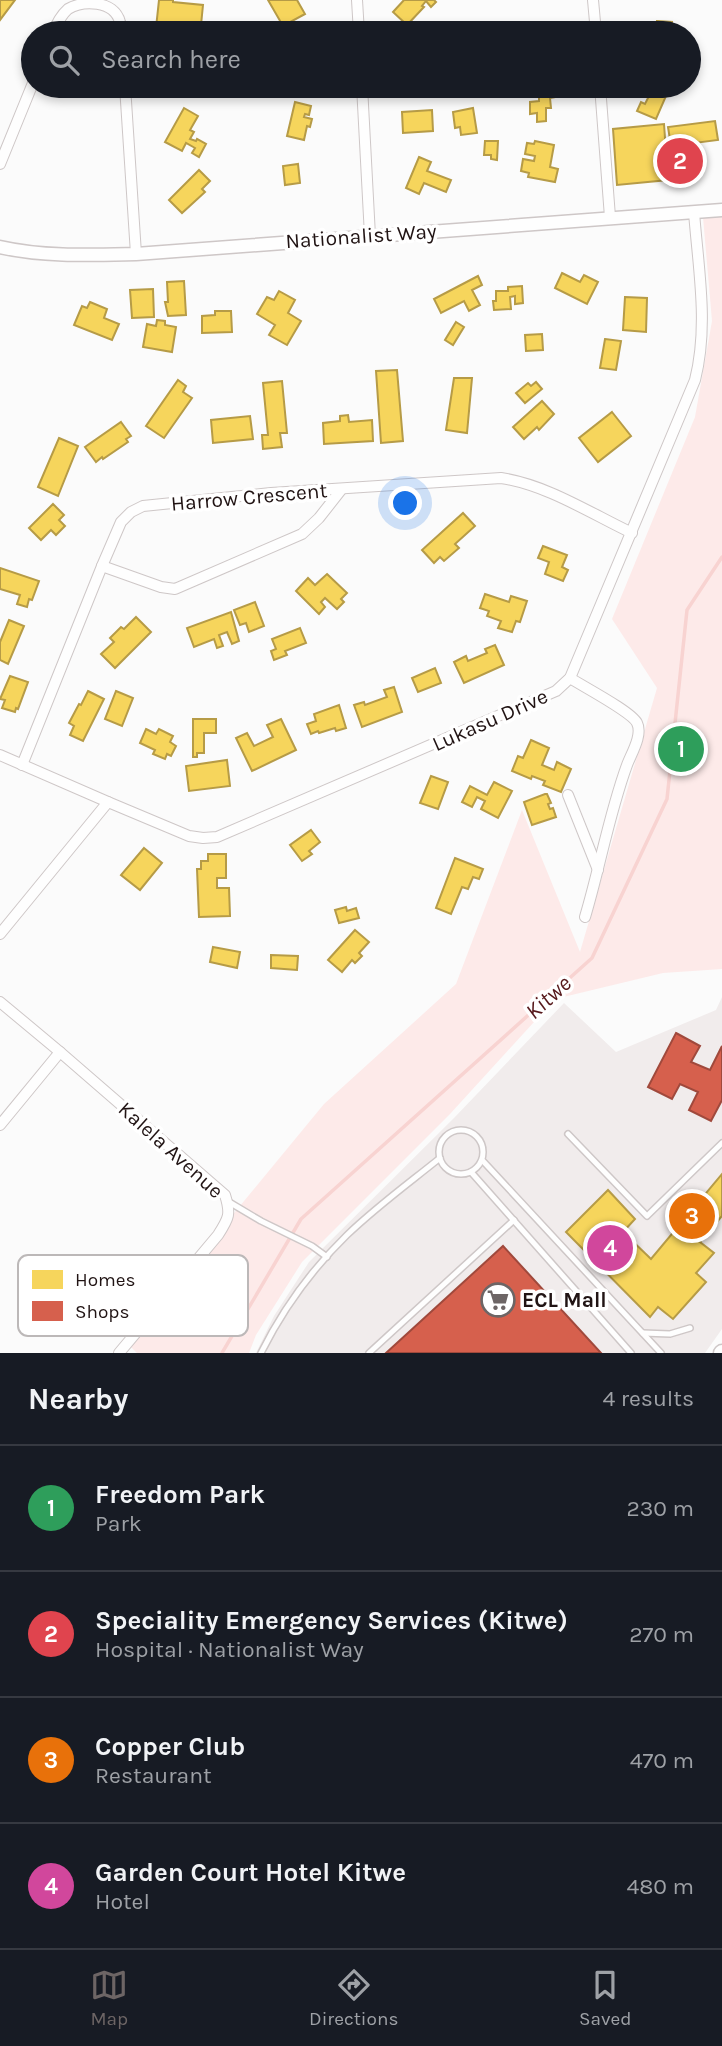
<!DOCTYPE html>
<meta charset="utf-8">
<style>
body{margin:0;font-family:Karla,sans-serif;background:#242831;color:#f1f3f6}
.you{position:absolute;left:406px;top:504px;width:24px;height:24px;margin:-18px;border:5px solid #fff;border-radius:50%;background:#1a73e8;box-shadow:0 0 0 10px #1a73e833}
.badge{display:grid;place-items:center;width:46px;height:46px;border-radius:50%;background:#6d6565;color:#fff;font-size:23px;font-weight:700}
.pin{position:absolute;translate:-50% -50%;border:4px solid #fff;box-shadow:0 2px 7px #0006}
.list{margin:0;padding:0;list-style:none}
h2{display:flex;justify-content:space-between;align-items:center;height:91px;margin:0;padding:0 28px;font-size:30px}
h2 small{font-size:23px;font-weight:400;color:#9ea1a6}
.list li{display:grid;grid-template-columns:46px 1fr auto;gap:21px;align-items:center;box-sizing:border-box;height:126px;padding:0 28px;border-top:2px solid #363941}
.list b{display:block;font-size:26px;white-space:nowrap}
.list p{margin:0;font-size:23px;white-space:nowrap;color:#9ea1a6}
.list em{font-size:23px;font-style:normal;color:#9ea1a6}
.icon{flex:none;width:38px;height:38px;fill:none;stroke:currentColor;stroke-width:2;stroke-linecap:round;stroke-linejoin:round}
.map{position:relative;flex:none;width:722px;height:1353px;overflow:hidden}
.search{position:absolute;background:#171b24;box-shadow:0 4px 10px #0003;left:21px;right:21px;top:21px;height:77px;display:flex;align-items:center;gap:18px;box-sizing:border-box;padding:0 24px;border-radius:38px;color:#9ea1a6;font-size:26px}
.sheet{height:595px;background:#171b24}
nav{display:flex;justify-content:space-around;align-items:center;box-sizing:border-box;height:98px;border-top:2px solid #363941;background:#171b24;font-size:19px;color:#9ea1a6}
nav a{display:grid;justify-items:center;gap:4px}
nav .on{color:#6d6565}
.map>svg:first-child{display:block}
.built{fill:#f1ecec}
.green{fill:#fdeae9}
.homes{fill:#f6d55c;stroke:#b69b46;stroke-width:2}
.shops{fill:#d6604d;stroke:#a0493c;stroke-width:2}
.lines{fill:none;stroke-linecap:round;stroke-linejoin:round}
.stream{stroke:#f8d3d1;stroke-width:3.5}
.service-casing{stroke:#cec7c7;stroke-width:8}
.minor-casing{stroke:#cec7c7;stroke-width:12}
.tertiary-casing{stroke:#cec7c7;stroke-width:15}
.secondary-casing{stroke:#cec7c7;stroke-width:17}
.service{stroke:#fefefe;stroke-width:5}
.minor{stroke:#fefefe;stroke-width:10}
.tertiary{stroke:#fefefe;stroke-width:12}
.secondary{stroke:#fefefe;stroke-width:14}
.labels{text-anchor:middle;stroke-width:7;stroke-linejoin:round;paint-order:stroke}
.street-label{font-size:21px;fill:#211414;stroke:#fff}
.poi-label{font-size:21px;font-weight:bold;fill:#211414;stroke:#fff;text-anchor:start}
.water-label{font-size:23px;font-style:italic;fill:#56181b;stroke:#fff}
.key{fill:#fff;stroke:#bcb8b8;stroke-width:2}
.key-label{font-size:19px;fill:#211414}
</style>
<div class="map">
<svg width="722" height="1353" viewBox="0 0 722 1353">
<rect width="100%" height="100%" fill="#fbfbfb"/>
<polygon class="built" points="722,997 722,1329 705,1353 256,1353 274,1316 309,1262 454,1118 564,1003 616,1052 716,1010"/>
<polygon class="green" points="703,217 722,217 722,969 663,973 555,999 450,1114 302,1262 256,1335 249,1353 137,1353 127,1343 324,1104 456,984 522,810 580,952 657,688 612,619 695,417 712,321"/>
<g class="homes">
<polygon points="0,0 15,0 0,20"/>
<polygon points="159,0 173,0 173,2 203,5 201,25 197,25 196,33 180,33 181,23 172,22 171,29 156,28"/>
<polygon points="268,0 297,0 305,14 283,26"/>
<polygon points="404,0 434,0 436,2 431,7 426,1 422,6 424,7 407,25 393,12"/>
<polygon points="657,21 672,22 671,33 657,33"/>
<polygon points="647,86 666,86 662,95 666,96 656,119 637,111 641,102 645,104 650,94 645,92"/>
<polygon points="555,88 556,97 550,98 551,108 546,108 546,121 537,122 537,113 530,114 530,102 539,101 539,89"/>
<polygon points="295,102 311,106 309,115 305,114 304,117 312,119 310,127 307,126 304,140 287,136"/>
<polygon points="184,108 198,116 190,130 194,132 190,139 196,141 197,139 206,144 199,157 192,153 195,148 186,143 182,151 165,142"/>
<polygon points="473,108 477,133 461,135 460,127 455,128 453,112"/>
<polygon points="432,110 433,131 403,133 402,112"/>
<polygon points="715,121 718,140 671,146 668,127"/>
<polygon points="664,124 668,180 617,185 613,129"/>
<polygon points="485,141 498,141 497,160 491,159 491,155 484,155"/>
<polygon points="535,141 554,145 550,167 558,169 555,182 528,177 529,173 521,171 523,159 534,161 535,156 525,154 527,143 534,144"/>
<polygon points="419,157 431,162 427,171 451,180 446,192 424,183 419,194 406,188"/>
<polygon points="298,164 300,183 285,185 283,166"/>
<polygon points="199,170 210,181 202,189 205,192 182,213 169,200"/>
<polygon points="562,273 580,282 584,275 598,282 587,304 555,288"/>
<polygon points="478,276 482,285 472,290 480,305 469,311 464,301 441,313 434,299"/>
<polygon points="184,281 186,315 168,316 165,302 168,302 167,282"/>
<polygon points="522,286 523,303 515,304 515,296 510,297 511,309 494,310 493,301 496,301 496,291 508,291 508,287"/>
<polygon points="153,289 154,317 132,318 130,290"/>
<polygon points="279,291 295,300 288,313 301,321 287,345 269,335 275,325 257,314 267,297 274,300"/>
<polygon points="625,297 647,298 646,332 623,330"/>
<polygon points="90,302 107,309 104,318 119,324 112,340 74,325 82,306 87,308"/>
<polygon points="215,311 231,311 232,332 202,333 202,316 215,315"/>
<polygon points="157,320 165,321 165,325 176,327 172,352 143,347 147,324 156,326"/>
<polygon points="456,322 464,327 453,345 445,340"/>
<polygon points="542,334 543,350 526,351 525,335"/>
<polygon points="605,339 621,341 616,370 600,368"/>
<polygon points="397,370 403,441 381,443 376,371"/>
<polygon points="454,378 472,378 467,433 446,430"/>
<polygon points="178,380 186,386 183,392 192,398 164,438 146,426"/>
<polygon points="282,381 287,433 280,433 282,447 263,449 262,435 268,435 263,383"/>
<polygon points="536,382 542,389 525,403 516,393 528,383 531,386"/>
<polygon points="542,401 554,414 539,430 537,427 524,439 513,427"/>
<polygon points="612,412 631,436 598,462 579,438"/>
<polygon points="348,415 349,422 372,420 373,441 324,444 323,423 340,421 340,416"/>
<polygon points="250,416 253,439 213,443 211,420"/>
<polygon points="121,422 131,436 126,439 128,442 103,459 102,457 96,462 85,447"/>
<polygon points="59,438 78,446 58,496 38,487"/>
<polygon points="53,504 64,515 59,520 65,526 56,535 51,530 41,540 29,528"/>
<polygon points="463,513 475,526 455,544 459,548 444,561 440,557 434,563 422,550"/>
<polygon points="543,546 567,555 562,567 568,570 563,581 545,574 549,562 538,558"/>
<polygon points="0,568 39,581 32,600 29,599 27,607 17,604 20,595 0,589"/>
<polygon points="327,574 347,593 341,599 344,602 337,609 325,598 321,602 325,607 319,614 296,591 308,578 315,585"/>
<polygon points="485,594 509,602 511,596 527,601 520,622 516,621 512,632 498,628 501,621 487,616 489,611 480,608"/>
<polygon points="255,602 264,626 249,632 246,623 240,625 234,610"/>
<polygon points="231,612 239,641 232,644 227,632 219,635 223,646 217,648 214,639 194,647 187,628"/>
<polygon points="136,617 151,632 115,668 101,654 114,642 110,638 121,627 124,629"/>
<polygon points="9,620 24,626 8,664 0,660 0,642"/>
<polygon points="300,628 306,643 285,651 287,655 274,660 271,651 276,649 272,639"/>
<polygon points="495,645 504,665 464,683 454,662 466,656 468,661 487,653 485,649"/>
<polygon points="435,668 441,683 418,692 412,678"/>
<polygon points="10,676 28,682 18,709 16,708 15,712 2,708 5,700 0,699"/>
<polygon points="394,687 402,712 362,727 354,705 364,702 365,705 387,697 384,690"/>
<polygon points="88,691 104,699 83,741 70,735 74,726 69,723 79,704 81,705"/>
<polygon points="116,691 133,698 122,726 105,719"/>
<polygon points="339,705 346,728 336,731 335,728 319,733 318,731 311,734 307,724 316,721 314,714"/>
<polygon points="193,719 216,719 216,733 204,733 204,753 197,753 197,757 193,757"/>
<polygon points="281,719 296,750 252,771 236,738 247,733 254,746 273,737 267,725"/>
<polygon points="146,729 156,734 159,729 173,736 170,742 176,746 171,756 167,754 165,759 153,754 155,750 140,743"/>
<polygon points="531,740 549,748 542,765 554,770 557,762 571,769 561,792 543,785 545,781 532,776 531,779 512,771 518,756 523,758"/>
<polygon points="227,760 230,786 189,791 186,766"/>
<polygon points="431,776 448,782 438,809 420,803"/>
<polygon points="494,782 512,791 498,818 481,809 485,801 477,797 472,807 462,802 470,786 487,795"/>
<polygon points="545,794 547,794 551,803 548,804 550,809 553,808 556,817 532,825 524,802"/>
<polygon points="311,830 320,842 309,851 312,854 302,861 290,845"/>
<polygon points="144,848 162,863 140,890 121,875"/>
<polygon points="208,854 226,854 226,878 217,878 217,888 229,888 230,916 199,917 197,869 201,869 201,861 208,861"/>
<polygon points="455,858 483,869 479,879 473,877 468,889 462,887 451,914 436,908"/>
<polygon points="346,907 347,911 356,908 359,918 339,923 335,910"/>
<polygon points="355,930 369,942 359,953 362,956 355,963 352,960 342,972 328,960"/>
<polygon points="213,947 240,952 237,968 210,962"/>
<polygon points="271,955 298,956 297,970 271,968"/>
<polygon points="722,1174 722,1216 700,1242 714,1253 696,1273 706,1282 673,1319 658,1307 650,1317 566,1232 608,1190 635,1219 623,1232 651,1259"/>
</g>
<g class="shops">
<polygon points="676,1033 700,1046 691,1062 710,1070 722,1046 722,1100 711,1121 689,1110 698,1092 680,1084 672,1099 648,1087"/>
<polygon points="503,1246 601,1353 386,1353"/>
</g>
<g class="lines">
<polyline class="stream" points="222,1353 301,1219 592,958 667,799 687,610 722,557"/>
<defs>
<g id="service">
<circle cx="461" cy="1152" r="22"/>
<polyline points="568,1134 647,1216 722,1143"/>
<polyline points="482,1160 661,1353"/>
<polyline points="471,1172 631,1353"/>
<polyline points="229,1202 261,1221 312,1246 327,1257"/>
<polyline points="643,1333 670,1334 690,1328"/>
<path d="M261,1353C283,1309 312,1269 347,1235C376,1207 409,1183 440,1158"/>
<polyline points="369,1353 514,1220"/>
</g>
<g id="minor">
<polyline points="357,0 359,33"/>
<polyline points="593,0 596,33"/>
<path d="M53,33C57,24 60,16 68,9C83,0 114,0 120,22C122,25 121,29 121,33"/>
<polyline points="125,86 136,254"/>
<polyline points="362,86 370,236"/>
<polyline points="600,86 610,217"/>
<polyline points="0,164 33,83"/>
<polyline points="102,566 161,587 175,589 302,534 319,518 341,490"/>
<path d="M570,678C584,687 632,712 637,723C643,735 631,754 627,765C609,814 600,867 585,917"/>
<polyline points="0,755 108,802"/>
<path d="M22,765L102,566L121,522L131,512L143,506L271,493L501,478C547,485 590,513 632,533"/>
<polyline points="568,795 598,870"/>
<path d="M0,934L108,802L189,836L203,838L217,837L556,691L570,678L695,380C709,325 698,267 694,212"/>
<path d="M0,1002L60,1052L225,1195C231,1214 229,1218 218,1235L119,1353"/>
<polyline points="0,1125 60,1052"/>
</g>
<path id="tertiary" d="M0,247C44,257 91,255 136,254L722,210"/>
<polyline id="secondary" points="721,1353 722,1352"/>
</defs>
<use href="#service" class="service-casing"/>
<use href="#minor" class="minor-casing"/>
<use href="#tertiary" class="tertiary-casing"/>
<use href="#secondary" class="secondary-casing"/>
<use href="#service" class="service"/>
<use href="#minor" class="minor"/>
<use href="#tertiary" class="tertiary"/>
<use href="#secondary" class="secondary"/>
</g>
<defs>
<symbol id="supermarket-ring" viewBox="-11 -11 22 22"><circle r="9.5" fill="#fff" stroke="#6d6565" stroke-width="1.5"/><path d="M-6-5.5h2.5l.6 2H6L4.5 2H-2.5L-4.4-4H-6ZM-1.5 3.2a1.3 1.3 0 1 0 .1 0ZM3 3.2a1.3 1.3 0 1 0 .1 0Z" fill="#6d6565"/></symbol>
</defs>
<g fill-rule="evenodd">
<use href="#supermarket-ring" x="479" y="1281" width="38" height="38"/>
</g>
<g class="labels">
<g class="street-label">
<text transform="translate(361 236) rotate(-4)" y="7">Nationalist Way</text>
<text transform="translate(249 497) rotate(-5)" y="7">Harrow Crescent</text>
<text transform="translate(490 720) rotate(-24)" y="7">Lukasu Drive</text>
<text transform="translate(171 1150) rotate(42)" y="7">Kalela Avenue</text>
</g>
<g class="poi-label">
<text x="522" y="1307">ECL Mall</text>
</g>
<g class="water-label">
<text transform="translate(548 997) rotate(-42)" y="8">Kitwe</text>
</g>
</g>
<rect x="18" y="1255" width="230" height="81" rx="10" class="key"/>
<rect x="32" y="1270" width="31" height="19" fill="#f6d55c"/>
<rect x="32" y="1301" width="31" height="20" fill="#d6604d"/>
<g class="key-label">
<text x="75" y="1286">Homes</text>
<text x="75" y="1318">Shops</text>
</g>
</svg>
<div class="you"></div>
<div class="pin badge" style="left:681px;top:749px;background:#2e9e5b">1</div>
<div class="pin badge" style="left:680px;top:161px;background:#e0444e">2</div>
<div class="pin badge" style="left:692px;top:1216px;background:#e8710a">3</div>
<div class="pin badge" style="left:610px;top:1248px;background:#d1479c">4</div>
<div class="search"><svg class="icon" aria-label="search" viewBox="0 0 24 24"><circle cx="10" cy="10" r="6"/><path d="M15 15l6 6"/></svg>Search here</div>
</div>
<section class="sheet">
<h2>Nearby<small>4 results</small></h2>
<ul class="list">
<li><span class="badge" style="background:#2e9e5b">1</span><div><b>Freedom Park</b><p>Park</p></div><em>230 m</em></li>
<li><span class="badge" style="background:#e0444e">2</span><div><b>Speciality Emergency Services (Kitwe)</b><p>Hospital · Nationalist Way</p></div><em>270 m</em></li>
<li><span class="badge" style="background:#e8710a">3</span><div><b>Copper Club</b><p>Restaurant</p></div><em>470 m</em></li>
<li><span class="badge" style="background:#d1479c">4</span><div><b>Garden Court Hotel Kitwe</b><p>Hotel</p></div><em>480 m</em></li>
</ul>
</section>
<nav>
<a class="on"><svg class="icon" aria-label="map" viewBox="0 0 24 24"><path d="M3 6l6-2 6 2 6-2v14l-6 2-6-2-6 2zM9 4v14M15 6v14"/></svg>Map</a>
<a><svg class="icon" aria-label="directions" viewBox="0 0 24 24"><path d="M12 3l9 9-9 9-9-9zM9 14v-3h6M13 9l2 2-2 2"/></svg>Directions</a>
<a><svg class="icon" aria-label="saved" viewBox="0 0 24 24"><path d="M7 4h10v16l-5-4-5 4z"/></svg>Saved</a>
</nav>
